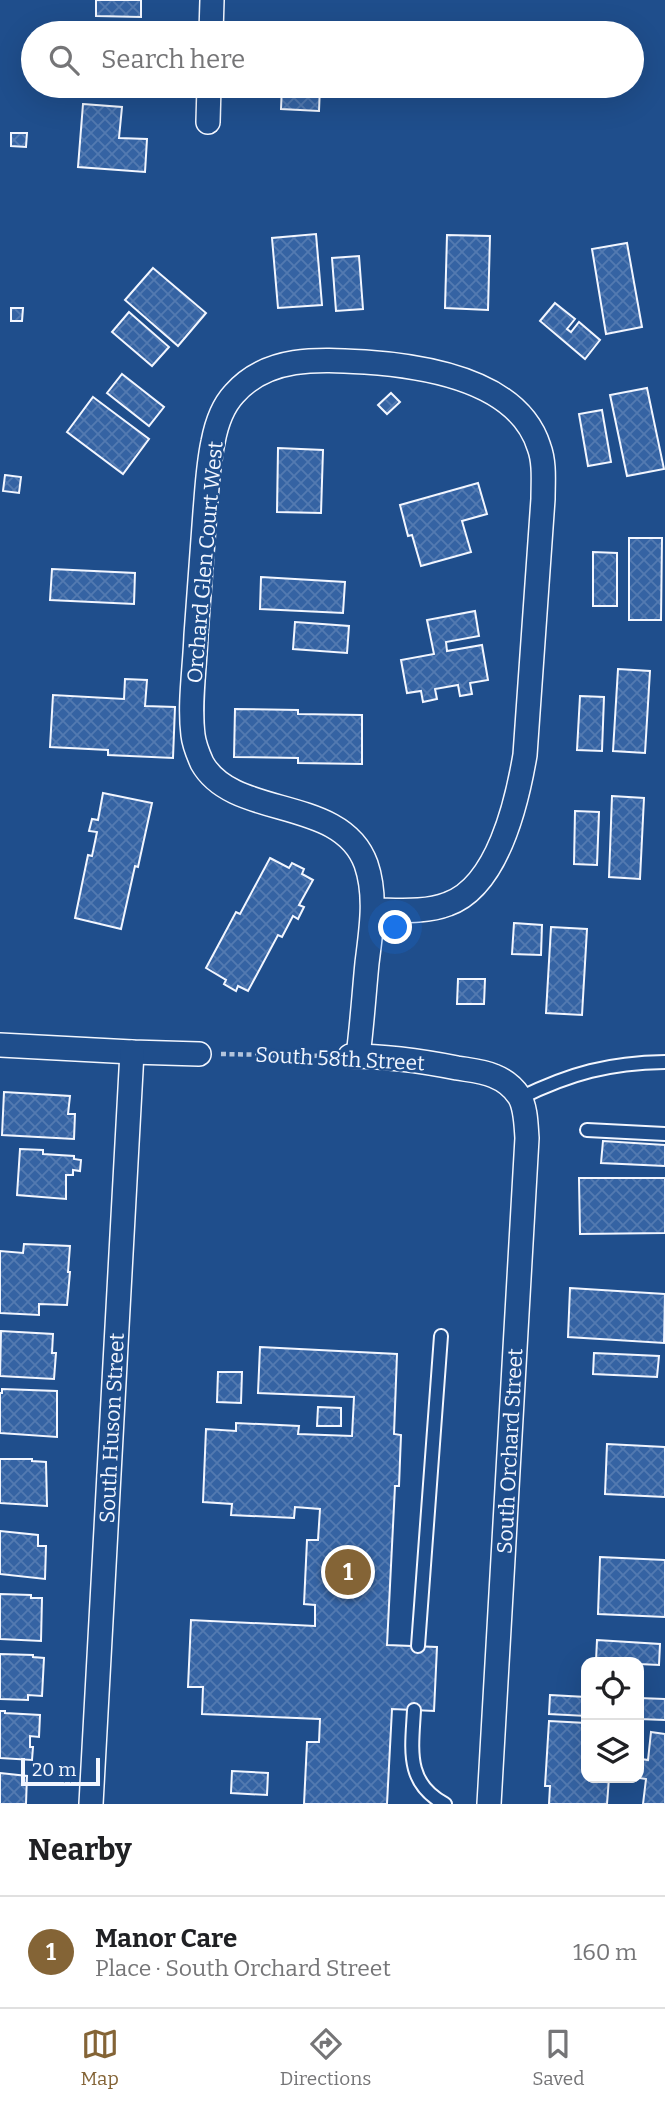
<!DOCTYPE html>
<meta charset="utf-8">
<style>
body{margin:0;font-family:Bitter,serif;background:#f2f2f2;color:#202124}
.controls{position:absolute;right:21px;bottom:21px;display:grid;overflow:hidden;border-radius:14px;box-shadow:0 7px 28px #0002}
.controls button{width:63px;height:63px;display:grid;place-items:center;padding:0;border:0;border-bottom:2px solid #e0e0e0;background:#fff;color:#202124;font:35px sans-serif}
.scale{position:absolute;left:21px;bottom:18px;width:79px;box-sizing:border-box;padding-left:7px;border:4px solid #f2f6ff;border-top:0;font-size:19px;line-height:24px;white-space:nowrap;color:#f2f6ff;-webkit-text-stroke:5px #1f4e8c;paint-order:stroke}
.you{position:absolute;left:396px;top:928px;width:24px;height:24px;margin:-18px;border:5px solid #fff;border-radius:50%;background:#1a73e8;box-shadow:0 0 0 10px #1a73e833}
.badge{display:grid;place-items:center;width:46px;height:46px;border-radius:50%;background:#846436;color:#fff;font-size:23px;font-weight:700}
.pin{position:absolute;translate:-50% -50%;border:4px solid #fff;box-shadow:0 2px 7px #0006}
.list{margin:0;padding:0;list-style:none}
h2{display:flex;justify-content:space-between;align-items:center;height:91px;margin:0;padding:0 28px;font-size:30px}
h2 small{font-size:23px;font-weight:400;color:#757577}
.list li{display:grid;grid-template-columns:46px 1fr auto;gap:21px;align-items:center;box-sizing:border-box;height:112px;padding:0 28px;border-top:2px solid #e0e0e0}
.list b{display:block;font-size:26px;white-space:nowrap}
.list p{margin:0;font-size:23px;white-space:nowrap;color:#757577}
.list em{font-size:23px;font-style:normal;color:#757577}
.icon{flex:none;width:38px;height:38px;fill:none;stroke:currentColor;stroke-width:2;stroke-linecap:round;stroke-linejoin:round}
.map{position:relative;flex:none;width:665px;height:1804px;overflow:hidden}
.search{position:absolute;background:#fff;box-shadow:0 7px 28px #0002;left:21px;right:21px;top:21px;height:77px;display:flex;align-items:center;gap:18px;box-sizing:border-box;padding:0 24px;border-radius:38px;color:#757577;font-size:26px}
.sheet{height:203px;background:#fff}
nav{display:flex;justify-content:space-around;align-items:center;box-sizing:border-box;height:98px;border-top:2px solid #e0e0e0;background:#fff;font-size:19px;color:#757577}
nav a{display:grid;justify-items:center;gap:4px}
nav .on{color:#846436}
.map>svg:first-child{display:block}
.building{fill:url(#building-cross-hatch);stroke:#f2f6ff;stroke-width:2}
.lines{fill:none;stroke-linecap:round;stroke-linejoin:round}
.lane-casing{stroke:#f2f6ff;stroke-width:16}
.street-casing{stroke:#f2f6ff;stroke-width:26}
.path{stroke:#b3c4dc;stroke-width:4.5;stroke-dasharray:5 3.5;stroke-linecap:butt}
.lane{stroke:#1f4e8c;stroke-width:12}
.street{stroke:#1f4e8c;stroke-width:23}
.labels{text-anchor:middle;stroke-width:5;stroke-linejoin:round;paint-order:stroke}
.street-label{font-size:21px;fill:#f2f6ff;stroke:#1f4e8c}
</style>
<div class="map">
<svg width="665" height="1804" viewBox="0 0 665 1804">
<defs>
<pattern id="building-cross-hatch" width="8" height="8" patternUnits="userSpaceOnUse" patternTransform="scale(1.75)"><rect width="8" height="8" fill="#3563a3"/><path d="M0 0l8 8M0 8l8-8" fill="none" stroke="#537ab1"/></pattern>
</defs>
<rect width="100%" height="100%" fill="#1f4e8c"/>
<g class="building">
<polygon points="96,0 141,0 141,17 96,16"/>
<polygon points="96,28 134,31 134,33 96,33"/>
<polygon points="93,86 160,86 160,96 93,92"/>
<polygon points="282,86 320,86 319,111 281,109"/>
<polygon points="83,104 122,107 119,138 147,139 145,172 78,167"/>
<polygon points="11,133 27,133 26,147 11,146"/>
<polygon points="316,234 322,305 278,308 272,238"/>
<polygon points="447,235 490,236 488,310 445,308"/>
<polygon points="627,243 642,327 606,334 592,249"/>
<polygon points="359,256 363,309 336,311 332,258"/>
<polygon points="153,268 206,313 178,346 125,300"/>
<polygon points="555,303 575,319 567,329 571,332 579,322 600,340 585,359 540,321"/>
<polygon points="11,308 23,308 22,321 11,321"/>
<polygon points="129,312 169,347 152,366 112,332"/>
<polygon points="122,374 164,407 149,426 107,393"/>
<polygon points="647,388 664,469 627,476 610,395"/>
<polygon points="391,393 400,402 387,414 378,405"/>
<polygon points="93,397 149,439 123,474 67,432"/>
<polygon points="602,410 611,462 588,466 579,414"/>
<polygon points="278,448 323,450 321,513 277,512"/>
<polygon points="5,475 21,477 19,493 3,491"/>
<polygon points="478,483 487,514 462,521 471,552 421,566 412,535 408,536 400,505"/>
<polygon points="629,538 662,538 661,620 629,620"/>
<polygon points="593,552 617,553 617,606 593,606"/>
<polygon points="52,569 135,573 134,604 50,600"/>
<polygon points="261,577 345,582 343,613 260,609"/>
<polygon points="475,611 479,636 446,642 447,651 482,645 488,680 470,683 472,694 460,696 458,685 435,689 437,699 423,702 421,691 407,693 401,660 434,654 427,620"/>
<polygon points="295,622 349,626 347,653 293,649"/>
<polygon points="618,669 650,671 645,753 613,751"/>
<polygon points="125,679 147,680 145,706 175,707 173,758 108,755 108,750 50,747 53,695 124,699"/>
<polygon points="580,696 604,697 602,751 577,750"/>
<polygon points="235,709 298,710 298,714 362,715 362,764 298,763 298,758 234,757"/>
<polygon points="103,793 152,803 138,867 135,866 121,929 75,918 88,855 92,856 97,832 89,831 92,819 98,820"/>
<polygon points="612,796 644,798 640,879 609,877"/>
<polygon points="575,811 599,812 597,865 574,864"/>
<polygon points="270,858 289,868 292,863 304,869 302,874 313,880 299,905 304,907 298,919 293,916 282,937 278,935 248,991 238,986 236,991 224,984 226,980 206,968 236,912 240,914"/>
<polygon points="514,923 542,925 541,955 512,954"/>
<polygon points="551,927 587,929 582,1015 546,1013"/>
<polygon points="458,979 485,979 484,1004 457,1004"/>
<polygon points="4,1092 70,1096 68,1114 75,1114 74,1139 2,1135"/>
<polygon points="603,1141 665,1145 665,1166 601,1163"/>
<polygon points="20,1149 43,1150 43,1154 74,1156 74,1159 81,1160 80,1171 73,1170 73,1175 66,1175 66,1199 17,1195"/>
<polygon points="579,1178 665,1178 665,1233 580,1234"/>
<polygon points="24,1244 70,1246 68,1272 70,1272 67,1305 39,1304 39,1315 0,1313 0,1251 23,1253"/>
<polygon points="570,1288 665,1294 664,1343 568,1337"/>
<polygon points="1,1331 53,1334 52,1353 56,1353 54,1379 0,1376"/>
<polygon points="260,1347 397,1354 394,1434 401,1435 399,1486 395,1486 387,1645 437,1647 434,1711 392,1709 387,1804 304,1804 307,1742 319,1742 320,1719 202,1714 203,1687 188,1687 191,1620 315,1626 315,1605 304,1604 307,1540 318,1540 320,1509 295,1507 294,1518 231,1515 232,1504 203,1502 206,1429 236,1431 236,1423 299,1426 298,1434 352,1436 354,1397 258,1393"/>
<polygon points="594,1353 659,1356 657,1377 593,1374"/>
<polygon points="218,1372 242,1372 241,1403 217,1402"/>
<polygon points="2,1389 57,1391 57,1437 0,1433 0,1393 2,1393"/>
<polygon points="318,1407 341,1408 341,1426 317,1426"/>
<polygon points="607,1444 665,1447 665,1497 605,1494"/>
<polygon points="0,1459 32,1459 32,1461 46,1462 47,1506 0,1503"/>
<polygon points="0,1531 38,1535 38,1546 46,1546 45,1579 0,1574"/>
<polygon points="600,1557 665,1560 665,1617 598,1614"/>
<polygon points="0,1594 31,1595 31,1598 42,1598 41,1641 0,1639"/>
<polygon points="597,1640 660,1644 659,1665 639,1664 639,1662 596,1661"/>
<polygon points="0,1654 33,1655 33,1657 44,1658 42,1696 28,1695 28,1700 0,1699"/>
<polygon points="550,1695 586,1697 586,1716 549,1714"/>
<polygon points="639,1698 665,1699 665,1720 639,1719"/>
<polygon points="0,1711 5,1711 5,1713 40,1715 39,1737 30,1736 30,1747 33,1747 32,1760 0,1758"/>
<polygon points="549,1721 586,1723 586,1778 609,1778 607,1804 549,1804 550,1786 545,1786"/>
<polygon points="651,1732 665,1734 665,1804 643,1804 646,1779 639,1778 641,1759 648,1760"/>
<polygon points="232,1771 268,1773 267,1795 231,1793"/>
<polygon points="0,1773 27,1776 26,1804 0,1804"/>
</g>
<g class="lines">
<defs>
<g id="lane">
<path d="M520,1098C571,1073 609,1063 665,1062"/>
<polyline points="587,1130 665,1134"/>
<polyline points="418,1646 441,1336"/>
<path d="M414,1710C412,1749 405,1783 445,1804"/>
</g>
<g id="street">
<polyline points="211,33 212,0"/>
<polyline points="208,122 209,86"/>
<polyline points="0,1045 132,1052 199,1054"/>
<path d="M350,1056C386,1056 422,1061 457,1068C469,1070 483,1071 494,1076C504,1080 513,1087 519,1096C526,1107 526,1125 527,1138L489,1804"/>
<path d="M358,1056C362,1025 364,994 367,963C371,930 377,896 366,864C341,795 234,820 202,763C198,754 194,744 193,735C189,703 195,667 196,635C199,594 202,553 205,512C207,489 208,465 213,442C216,426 222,407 234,394C267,356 318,359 365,362C424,366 518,380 539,447C545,463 543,482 543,499L525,755C517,802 498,886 448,904C425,913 397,910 373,910"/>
<polyline points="91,1804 132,1052"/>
</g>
</defs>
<use href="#lane" class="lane-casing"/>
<use href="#street" class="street-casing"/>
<polyline class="path" points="221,1054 328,1056"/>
<use href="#lane" class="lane"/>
<use href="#street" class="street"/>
</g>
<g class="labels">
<g class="street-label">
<text transform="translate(205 562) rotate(-85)" y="7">Orchard Glen Court West</text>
<text transform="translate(340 1059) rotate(3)" y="7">South 58th Street</text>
<text transform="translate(112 1428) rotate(-87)" y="7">South Huson Street</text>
<text transform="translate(510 1451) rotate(-87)" y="7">South Orchard Street</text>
</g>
</g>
</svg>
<div class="controls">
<button><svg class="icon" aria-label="locate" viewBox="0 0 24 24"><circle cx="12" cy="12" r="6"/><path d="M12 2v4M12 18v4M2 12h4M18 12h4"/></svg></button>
<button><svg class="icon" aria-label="layers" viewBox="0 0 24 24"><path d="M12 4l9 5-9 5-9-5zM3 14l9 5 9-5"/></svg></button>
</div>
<div class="scale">20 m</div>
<div class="you"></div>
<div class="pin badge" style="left:348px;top:1572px">1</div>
<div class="search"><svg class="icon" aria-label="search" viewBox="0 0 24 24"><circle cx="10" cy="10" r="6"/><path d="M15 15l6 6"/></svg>Search here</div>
</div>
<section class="sheet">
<h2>Nearby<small></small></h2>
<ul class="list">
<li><span class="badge">1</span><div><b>Manor Care</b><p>Place · South Orchard Street</p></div><em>160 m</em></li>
</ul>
</section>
<nav>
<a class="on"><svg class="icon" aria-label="map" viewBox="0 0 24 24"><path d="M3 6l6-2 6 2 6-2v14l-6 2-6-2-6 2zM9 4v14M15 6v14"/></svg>Map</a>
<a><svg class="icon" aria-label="directions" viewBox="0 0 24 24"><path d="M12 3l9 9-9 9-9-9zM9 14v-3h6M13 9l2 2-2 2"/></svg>Directions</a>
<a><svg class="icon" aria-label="saved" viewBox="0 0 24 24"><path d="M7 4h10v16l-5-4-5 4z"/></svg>Saved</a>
</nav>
